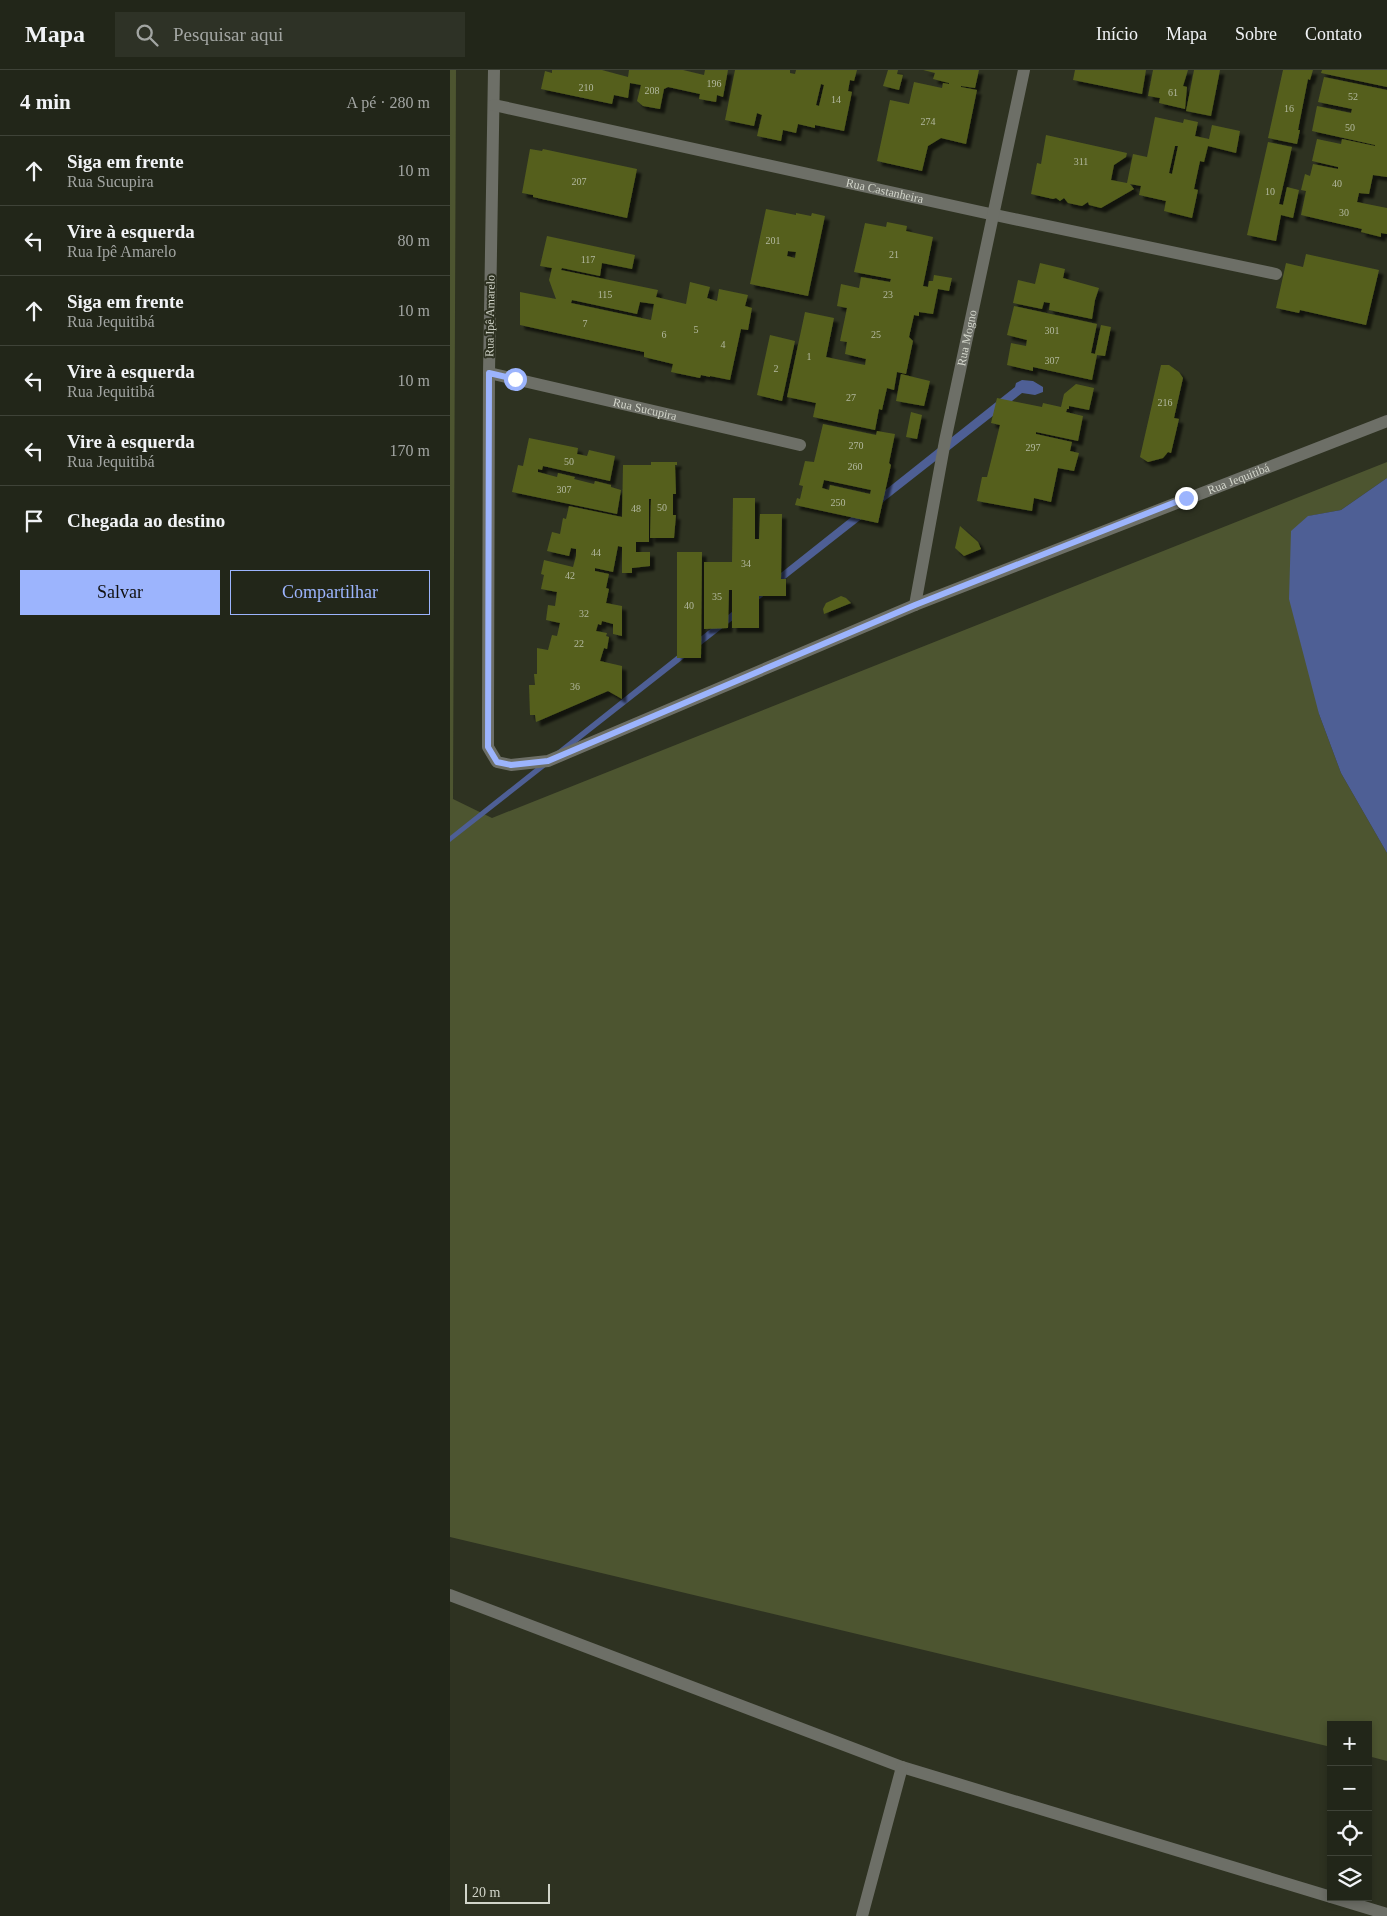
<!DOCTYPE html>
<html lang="pt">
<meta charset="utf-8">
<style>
body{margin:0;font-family:"Times New Roman",serif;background:#2e3226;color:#f1f3f6}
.controls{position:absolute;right:15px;bottom:15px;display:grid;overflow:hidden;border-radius:0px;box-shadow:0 2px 8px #0003}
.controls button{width:45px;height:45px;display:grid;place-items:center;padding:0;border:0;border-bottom:1px solid #3f4338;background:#222619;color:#f1f3f6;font:25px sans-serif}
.scale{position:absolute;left:15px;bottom:12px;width:85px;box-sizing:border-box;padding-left:5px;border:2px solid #d2d5ca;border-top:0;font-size:14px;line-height:18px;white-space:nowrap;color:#d2d5ca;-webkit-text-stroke:4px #2e3221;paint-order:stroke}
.stop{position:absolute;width:15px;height:15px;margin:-11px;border:4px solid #9cb4fd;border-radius:50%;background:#fff}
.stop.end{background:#9cb4fd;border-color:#fff;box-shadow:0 1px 5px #0008}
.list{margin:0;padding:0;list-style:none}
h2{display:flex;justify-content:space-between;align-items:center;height:65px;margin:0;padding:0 20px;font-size:21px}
h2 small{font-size:16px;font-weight:400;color:#a2a5a2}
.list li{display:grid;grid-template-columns:32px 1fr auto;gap:15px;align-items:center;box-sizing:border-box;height:70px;padding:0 20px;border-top:1px solid #3f4338}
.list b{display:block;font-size:19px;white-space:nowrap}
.list p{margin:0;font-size:16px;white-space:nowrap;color:#a2a5a2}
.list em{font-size:16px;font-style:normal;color:#a2a5a2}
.actions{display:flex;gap:10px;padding:15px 20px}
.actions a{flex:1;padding:11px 0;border:1px solid #9cb4fd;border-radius:0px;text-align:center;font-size:18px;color:#9cb4fd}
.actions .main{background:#9cb4fd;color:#111}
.icon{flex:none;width:28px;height:28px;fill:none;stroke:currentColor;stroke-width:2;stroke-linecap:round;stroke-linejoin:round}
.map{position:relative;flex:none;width:937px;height:1846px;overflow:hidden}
header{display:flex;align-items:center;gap:30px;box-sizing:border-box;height:70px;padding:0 25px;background:#222619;border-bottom:1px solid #3f4338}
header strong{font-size:24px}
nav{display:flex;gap:28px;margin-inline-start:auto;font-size:18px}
.search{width:350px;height:45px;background:#2e3226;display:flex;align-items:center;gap:12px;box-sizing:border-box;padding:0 18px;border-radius:0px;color:#a2a5a2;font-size:19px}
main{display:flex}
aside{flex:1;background:#222619}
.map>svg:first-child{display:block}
.green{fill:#4d5530}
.water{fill:#4e5f95}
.building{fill:#545f1e;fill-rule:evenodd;filter:url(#shadow)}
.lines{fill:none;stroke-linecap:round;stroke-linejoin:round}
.minor{stroke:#6d6f67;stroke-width:12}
.route{stroke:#9cb4fd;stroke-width:6}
.labels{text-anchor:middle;stroke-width:4;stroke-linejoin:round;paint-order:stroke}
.number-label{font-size:10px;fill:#b2b89f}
.street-label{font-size:12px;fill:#d2d5ca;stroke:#2e3221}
</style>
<header>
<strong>Mapa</strong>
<div class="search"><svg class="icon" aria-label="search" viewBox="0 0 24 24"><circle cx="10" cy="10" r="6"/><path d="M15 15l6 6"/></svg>Pesquisar aqui</div>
<nav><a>Início</a><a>Mapa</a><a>Sobre</a><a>Contato</a></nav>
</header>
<main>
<aside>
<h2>4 min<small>A pé · 280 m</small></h2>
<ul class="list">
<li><svg class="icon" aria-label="ahead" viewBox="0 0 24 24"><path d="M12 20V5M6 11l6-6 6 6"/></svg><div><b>Siga em frente</b><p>Rua Sucupira</p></div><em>10 m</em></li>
<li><svg class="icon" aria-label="left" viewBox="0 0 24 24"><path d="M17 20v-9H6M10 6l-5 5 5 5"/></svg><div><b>Vire à esquerda</b><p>Rua Ipê Amarelo</p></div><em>80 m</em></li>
<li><svg class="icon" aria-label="ahead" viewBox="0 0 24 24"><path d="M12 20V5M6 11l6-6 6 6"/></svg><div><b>Siga em frente</b><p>Rua Jequitibá</p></div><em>10 m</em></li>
<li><svg class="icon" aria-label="left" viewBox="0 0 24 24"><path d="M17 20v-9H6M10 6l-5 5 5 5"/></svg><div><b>Vire à esquerda</b><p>Rua Jequitibá</p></div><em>10 m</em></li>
<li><svg class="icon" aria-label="left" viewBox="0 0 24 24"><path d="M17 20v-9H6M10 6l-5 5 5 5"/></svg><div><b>Vire à esquerda</b><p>Rua Jequitibá</p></div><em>170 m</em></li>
<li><svg class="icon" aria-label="arrive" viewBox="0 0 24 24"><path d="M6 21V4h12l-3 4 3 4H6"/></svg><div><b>Chegada ao destino</b></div></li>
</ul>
<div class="actions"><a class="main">Salvar</a><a>Compartilhar</a></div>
</aside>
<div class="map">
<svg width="937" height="1846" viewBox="0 0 937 1846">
<defs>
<filter id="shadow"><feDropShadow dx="4.5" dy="4.5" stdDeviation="1" flood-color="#0009"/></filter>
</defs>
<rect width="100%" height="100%" fill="#2e3221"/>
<polygon class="green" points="0,0 6,0 3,729 42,748 937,392 937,408 891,440 859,446 869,644 891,703 937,783 937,1691 918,1686 918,1655 881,1655 881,1677 0,1467"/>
<g class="water">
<polygon points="572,310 583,311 593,317 593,322 585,325 572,323 0,772 0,766 565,317 566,313"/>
<polygon points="937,408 937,783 891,703 869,644 839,529 841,461 858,446 891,440"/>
</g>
<g class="building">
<polygon points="102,0 152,0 178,7 179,0 233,0 254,5 255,0 278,0 273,27 267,25 266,32 249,29 250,24 218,17 214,19 210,39 193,36 187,31 191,15 180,13 178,28 164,25 162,34 91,19 95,1 102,3"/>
<path d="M285,0H340V3L345,4L346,0H407L404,11L400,10L398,21L402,22L394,61L365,55V58L348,54L346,63L333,60L331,71L307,66L312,45L307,43L304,56L275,50ZM371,14L374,15L369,36L366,35Z"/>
<polygon points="438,0 448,0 447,4 453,5 449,20 433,16"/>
<polygon points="473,0 529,0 525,18 511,16 511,17 527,20 516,74 491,68 478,76 472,101 427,91 440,30 459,34 464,12 492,18 493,13 499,14 499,13 483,9 485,3"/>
<polygon points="625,0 696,0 692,24 623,10"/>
<polygon points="703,0 738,0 733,16 737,17 735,39 709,33 710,28 698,26"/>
<polygon points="744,0 770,0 761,46 736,41"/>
<polygon points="833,0 863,0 860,10 858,9 848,60 850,60 847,74 818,68"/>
<polygon points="872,0 937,0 937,17 871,3"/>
<polygon points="874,7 937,20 937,107 923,105 919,124 909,123 907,132 937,138 937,164 931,163 931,167 911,162 912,159 851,145 856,121 851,120 855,104 860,106 863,94 888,99 888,97 862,91 867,69 891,74 892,69 925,76 925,75 862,61 867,36 901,43 902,39 868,32"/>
<path d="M705,47L733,53L734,49L748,52L745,66L759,69L762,55L790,61L786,83L758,76L754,92L750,91L744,119L748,120L742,148L714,141L716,131L689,125L691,116L680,114L684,119L651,138L639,135L638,132L632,136L618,133L614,128L610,131L606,128L603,129L581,124L587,93L591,94L596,65L677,83L676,87L664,95L661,110L677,113L683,84L697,87ZM725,76H728L722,104L719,103Z"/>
<polygon points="818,72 842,77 829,134 833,135 837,117 849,120 843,148 831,145 826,171 797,165"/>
<polygon points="80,79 92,81 93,79 187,99 177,148 83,127 83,125 72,123"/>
<path d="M316,139L346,145V143L361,146L362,143L375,146L358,226L300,214ZM338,181L346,182L345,188L337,186Z"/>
<polygon points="437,152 457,156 456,161 483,167 473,216 478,217 479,211 483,211 484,205 502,208 499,221 488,219 483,244 469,242 469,246 464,245 459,267 463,271 456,304 447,302 444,320 437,318 432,340 429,339 425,360 363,347 366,333 337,327 355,242 384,248 376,287 415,295 416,289 395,284 397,272 390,271 397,238 387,236 391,214 409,218 411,207 440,212 441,209 404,202 415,153 436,157"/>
<path d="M97,166L185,185L182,199L152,193L150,206L112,198L111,200L208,220L206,227L236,234L240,212L260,217L257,228L267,231L269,219L298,225L295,236L302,238L298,260L291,259L280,310L260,306V307L251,305L250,308L221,302L223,294L194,287V282L70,255V222L106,229L99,210L102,198L90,196ZM122,230L187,244L190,232L204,234L201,250L121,233Z"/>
<polygon points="856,184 929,200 916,255 850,240 849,243 826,238 836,193 853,197"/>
<polygon points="590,193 615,199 613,208 649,218 645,230 642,249 599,240 600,233 594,232 592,239 563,233 568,210 585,214"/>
<polygon points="564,236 647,254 641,283 645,284 651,255 661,257 655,286 647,285 642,310 583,297 583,301 557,295 561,273 576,276 577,270 557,265"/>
<polygon points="320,265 345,271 332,331 307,325"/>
<polygon points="711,295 719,295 729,302 733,308 724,348 729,349 721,383 718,382 713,388 698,392 690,387"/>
<polygon points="451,304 480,311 474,336 446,331"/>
<polygon points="626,314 644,318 639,340 619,336 619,339 617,339 616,342 633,346 628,371 586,362 586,364 622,372 620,381 629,383 624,401 608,398 601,432 584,428 582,441 527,431 532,407 537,407 550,355 541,353 547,328 592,337 593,333 611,337 614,324"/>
<polygon points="461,342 472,345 467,369 456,367"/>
<path d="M373,354L426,365L427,361L445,364L439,393L441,395L428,453L345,435L347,428L350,429L353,416L349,415L355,391L364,392ZM374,410L421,420L420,424L380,415L379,420L372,418Z"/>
<polygon points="79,368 128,378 127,384 137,386 139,380 165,386 160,411 93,396 92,400 88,399 88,402 107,407 108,403 125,407 124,409 144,414 145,411 161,415 161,417 171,420 167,444 62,422 68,395 73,396"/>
<polygon points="201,392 227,392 227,395 225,395 226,424 223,424 223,445 226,445 224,468 200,468 201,429 199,429 199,472 186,472 186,482 200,482 200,496 182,498 182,503 172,503 172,477 168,476 163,502 145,498 145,501 159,504 156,518 159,519 156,533 172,536 172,566 163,564 163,554 152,551 151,555 148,554 146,561 157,563 156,566 159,567 157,579 154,578 150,591 172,596 172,629 158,621 86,652 85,645 80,645 79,615 85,615 84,604 87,604 87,578 98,580 102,565 107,566 110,553 96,550 98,535 105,536 107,522 91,519 94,505 91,504 94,490 123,497 126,486 126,479 121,478 119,486 97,481 102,462 110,464 113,448 116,449 119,436 172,447 173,395 201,395"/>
<polygon points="283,428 305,428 305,469 309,469 310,444 332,444 331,509 336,509 336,526 309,526 309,558 282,558 282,520 279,520 278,558 254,559 254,492 282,492"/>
<polygon points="510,456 528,472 531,479 514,486 505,478"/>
<polygon points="227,482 252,482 251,588 227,588"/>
<polygon points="391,526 396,528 401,533 374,544 373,539 376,533"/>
</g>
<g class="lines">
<g class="minor">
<path id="s1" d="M44,0L39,303L38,643V677L47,692L61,695L98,691L465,535L937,351"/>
<path id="s2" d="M44,35L531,142L826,204"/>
<path id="s3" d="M39,303L350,375"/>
<path id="s4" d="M465,535L495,371L574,0"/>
<polyline points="0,1525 452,1697 881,1827"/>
<polyline points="881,1827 937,1844"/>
<polyline points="412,1846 452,1697"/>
</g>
</g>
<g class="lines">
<polyline class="route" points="65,309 39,303 38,677 47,692 61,695 98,691 465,535 736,428"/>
</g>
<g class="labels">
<g class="number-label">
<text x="264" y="17">196</text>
<text x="136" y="21">210</text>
<text x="202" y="24">208</text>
<text x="723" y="26">61</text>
<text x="903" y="30">52</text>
<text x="386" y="33">14</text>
<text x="839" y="42">16</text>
<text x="478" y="55">274</text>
<text x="900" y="61">50</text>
<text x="631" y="95">311</text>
<text x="129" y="115">207</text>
<text x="887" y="117">40</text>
<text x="820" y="125">10</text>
<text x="894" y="146">30</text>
<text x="323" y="174">201</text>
<text x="444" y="188">21</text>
<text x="138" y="193">117</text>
<text x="155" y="228">115</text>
<text x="438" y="228">23</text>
<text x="135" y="257">7</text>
<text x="246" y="263">5</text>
<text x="602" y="264">301</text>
<text x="214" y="268">6</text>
<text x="426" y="268">25</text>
<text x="273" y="278">4</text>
<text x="359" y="290">1</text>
<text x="602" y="294">307</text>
<text x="326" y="302">2</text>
<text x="401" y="331">27</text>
<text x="715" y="336">216</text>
<text x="406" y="379">270</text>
<text x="583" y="381">297</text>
<text x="119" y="395">50</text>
<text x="405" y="400">260</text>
<text x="114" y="423">307</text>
<text x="388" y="436">250</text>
<text x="212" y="441">50</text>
<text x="186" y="442">48</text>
<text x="146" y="486">44</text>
<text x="296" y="497">34</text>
<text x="120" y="509">42</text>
<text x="267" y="530">35</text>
<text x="239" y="539">40</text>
<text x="134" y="547">32</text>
<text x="129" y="577">22</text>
<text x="125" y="620">36</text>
</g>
<g class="street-label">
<text dy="4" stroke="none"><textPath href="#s2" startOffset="400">Rua Castanheira</textPath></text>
<text transform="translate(40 246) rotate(-89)" y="4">Rua Ipê Amarelo</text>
<text dy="4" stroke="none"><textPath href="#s4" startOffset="272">Rua Mogno</textPath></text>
<text dy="4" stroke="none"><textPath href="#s3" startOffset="160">Rua Sucupira</textPath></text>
<text dy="4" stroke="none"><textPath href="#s1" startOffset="1492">Rua Jequitibá</textPath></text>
</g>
</g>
</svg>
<div class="controls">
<button>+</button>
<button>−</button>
<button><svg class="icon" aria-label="locate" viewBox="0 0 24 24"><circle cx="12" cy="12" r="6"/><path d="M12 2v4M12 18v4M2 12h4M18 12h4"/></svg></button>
<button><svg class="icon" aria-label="layers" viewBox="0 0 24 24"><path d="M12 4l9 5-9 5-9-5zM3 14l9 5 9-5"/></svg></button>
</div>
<div class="scale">20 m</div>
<div class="stop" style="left:65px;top:309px"></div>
<div class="stop end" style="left:736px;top:428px"></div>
</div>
</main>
